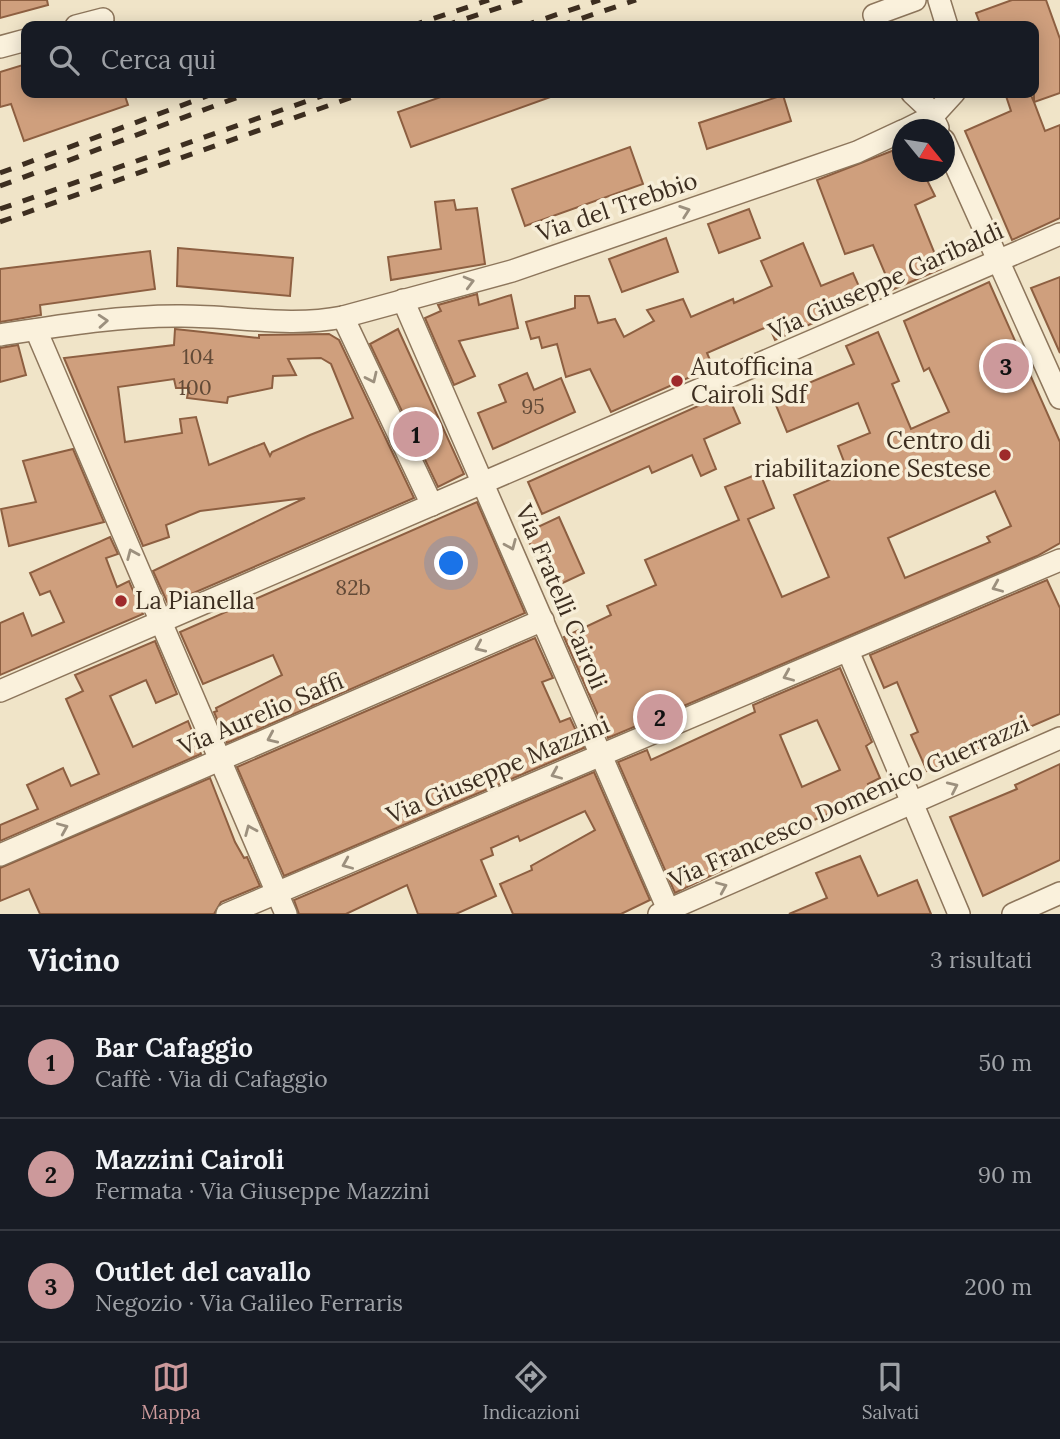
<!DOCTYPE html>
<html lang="it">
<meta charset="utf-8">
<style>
body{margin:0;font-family:Lora,serif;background:#20242c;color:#f1f3f6}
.compass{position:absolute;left:892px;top:119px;width:63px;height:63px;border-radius:50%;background:#171b24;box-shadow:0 4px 18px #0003;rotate:120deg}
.you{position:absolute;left:452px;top:564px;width:24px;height:24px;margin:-18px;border:5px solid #fff;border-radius:50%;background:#1a73e8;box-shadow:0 0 0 10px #1a73e833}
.badge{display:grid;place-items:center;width:46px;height:46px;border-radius:50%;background:#cc999b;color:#111;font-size:23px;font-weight:700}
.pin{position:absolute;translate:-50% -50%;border:4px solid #fff;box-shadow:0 2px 7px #0006}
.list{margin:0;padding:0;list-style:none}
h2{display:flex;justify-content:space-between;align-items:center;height:91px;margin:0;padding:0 28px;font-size:30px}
h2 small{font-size:23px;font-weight:400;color:#9ea1a6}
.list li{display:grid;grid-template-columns:46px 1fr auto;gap:21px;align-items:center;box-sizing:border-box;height:112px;padding:0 28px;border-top:2px solid #363941}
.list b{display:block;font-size:26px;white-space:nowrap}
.list p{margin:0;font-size:23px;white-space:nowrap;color:#9ea1a6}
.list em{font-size:23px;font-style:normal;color:#9ea1a6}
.icon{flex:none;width:38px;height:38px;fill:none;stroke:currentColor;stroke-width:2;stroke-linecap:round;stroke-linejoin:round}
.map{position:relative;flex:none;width:1060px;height:914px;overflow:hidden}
.search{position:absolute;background:#171b24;box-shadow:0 4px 18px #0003;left:21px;right:21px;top:21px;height:77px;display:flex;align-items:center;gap:18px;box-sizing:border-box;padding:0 24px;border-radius:14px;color:#9ea1a6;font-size:26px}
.sheet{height:427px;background:#171b24}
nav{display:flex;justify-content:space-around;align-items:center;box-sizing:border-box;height:98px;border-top:2px solid #363941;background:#171b24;font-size:19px;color:#9ea1a6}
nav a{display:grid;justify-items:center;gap:4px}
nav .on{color:#cc999b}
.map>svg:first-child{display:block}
.building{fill:#cf9f7d;stroke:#8d5f41;stroke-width:2;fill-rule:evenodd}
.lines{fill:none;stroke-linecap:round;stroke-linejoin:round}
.minor-casing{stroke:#8d765c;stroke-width:24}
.minor{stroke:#faf1dc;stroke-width:21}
.rail{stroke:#3d2e20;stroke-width:5;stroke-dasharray:12 12;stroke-linecap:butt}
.oneway{stroke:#9c907e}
.poi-dot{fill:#9e2a2b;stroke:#f7eed8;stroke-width:2.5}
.labels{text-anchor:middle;stroke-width:7;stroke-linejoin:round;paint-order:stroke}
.number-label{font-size:21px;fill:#624a37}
.street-label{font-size:24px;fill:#3d2e20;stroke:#f7eed8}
.poi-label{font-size:24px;fill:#3d2e20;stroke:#f7eed8;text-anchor:start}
</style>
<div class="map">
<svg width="1060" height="914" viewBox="0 0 1060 914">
<rect width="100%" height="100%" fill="#f0e4c8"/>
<g class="building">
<polygon points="0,0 47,0 48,5 0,18"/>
<polygon points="1012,0 1046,0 1060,39 1060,93 1034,102 1045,131 1060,125 1060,218 1012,240 965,131 1011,111 1005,93 1030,93 1034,102 1034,26 981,26 976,13"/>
<polygon points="26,64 26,93 124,93 128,105 24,141 11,104 0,107 0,72"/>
<polygon points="452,93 556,93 556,95 411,147 398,112"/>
<polygon points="783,95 791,121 707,149 699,123"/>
<polygon points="630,147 643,184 525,226 512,189"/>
<polygon points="902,147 902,172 923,172 935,196 915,205 941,269 892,290 873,245 845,254 817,180"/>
<polygon points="454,200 456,210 477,208 485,264 391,280 388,257 441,249 435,202"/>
<polygon points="749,209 760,238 719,253 708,224"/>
<polygon points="666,238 678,272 622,292 609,259"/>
<polygon points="803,243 821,286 853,273 865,300 775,340 769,326 707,353 713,367 611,412 590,369 566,377 557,344 542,348 539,337 531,339 526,322 575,308 575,296 589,296 598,323 615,319 624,337 654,321 647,310 683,299 691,317 733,299 734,303 772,286 761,261"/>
<polygon points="178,248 293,258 290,296 177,286"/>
<polygon points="150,251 155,289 40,305 41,315 0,322 0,269"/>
<polygon points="1060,277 1060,353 1031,288"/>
<path d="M989,282L1060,442V543L1037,556L608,738L564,637L611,615L607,606L656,585L645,560L739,520L725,487L760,473L774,508L748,519L782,597L829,577L794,495L848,472L838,446L870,433L858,403L787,432L773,398L854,364L846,346L878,332L899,381L892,384L911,429L949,412L929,368L924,371L904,321ZM995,491L1011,526L987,537L990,542L905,578L888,538Z"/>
<polygon points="477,294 479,305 511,295 518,328 459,341 475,376 454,385 425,318 441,311 438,305"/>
<path d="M175,329L259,338V335L329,334L339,340L414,498L168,604L153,571L305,498L200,511L166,525L169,537L143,546L64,358L174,345ZM321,358L331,364L353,418L310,435L272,452L270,456L264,443L209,465L196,417L180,419L182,433L125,442L118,387L174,379L176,388H189L187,398L227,403L228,397L272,388L273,376L296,375L288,359Z"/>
<polygon points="398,329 464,474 438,487 370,344"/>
<polygon points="18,345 26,375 0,382 0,348"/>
<polygon points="527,373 534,390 561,378 575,412 493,449 478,413 506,402 499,385"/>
<polygon points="727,393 740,423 704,439 716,469 701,476 692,455 652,473 649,466 542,514 528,482"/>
<polygon points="73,449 104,522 9,546 1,509 36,502 23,461"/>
<polygon points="477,502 525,613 227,743 214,712 217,711 216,708 282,675 273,655 203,684 180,632"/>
<polygon points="559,517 584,573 550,589 525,533"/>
<polygon points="110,537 118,554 106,558 117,587 129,581 143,614 0,675 0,623 23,613 32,636 64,622 50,591 40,595 30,573"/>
<polygon points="1047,580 1060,608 1060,714 927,771 911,735 918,732 897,682 884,688 870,655"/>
<polygon points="535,638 553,678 542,682 560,722 570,718 584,748 284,876 237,767"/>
<polygon points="155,641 177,694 156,703 146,680 110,696 133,747 188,721 201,754 0,841 0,825 38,809 27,785 63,768 71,786 99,774 66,699 83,691 75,675"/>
<path d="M840,668L872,742L866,746L880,778L868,784L873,795L727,857L731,866L675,893L618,762L647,750L651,760L755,712L753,705ZM817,720L840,770L802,787L780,735Z"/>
<polygon points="1060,764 1060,860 983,896 950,817 1017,789 1015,785"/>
<polygon points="594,772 650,900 621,914 513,914 500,884 532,870 531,866 595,830 585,811 520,841 518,836 491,848 493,855 481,860 496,896 456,914 418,914 407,885 346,914 299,914 294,900"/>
<polygon points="210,778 235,842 244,858 247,857 260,886 221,902 214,914 40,914 29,889 0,901 0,868"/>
<polygon points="860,856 878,896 917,880 931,914 789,914 827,898 816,873"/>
</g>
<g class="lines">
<defs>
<g id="minor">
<polyline points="939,0 947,26"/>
<polyline points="76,26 103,19"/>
<polyline points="878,26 874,15 915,0"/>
<polyline points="0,47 26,40"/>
<polyline points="912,93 928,108 938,128"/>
<polyline points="905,130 933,116 954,93"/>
<polyline points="944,140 1060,398"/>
<polyline points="403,300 670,914"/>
<polyline points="343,317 432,505"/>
<polyline points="36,330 286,914"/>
<path d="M0,335C58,326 118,316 177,316C233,315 287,328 343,317L512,271L857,152L902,131"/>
<polyline points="848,651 959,914"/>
<polyline points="0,691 1060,234"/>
<polyline points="0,855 543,620"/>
<polyline points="227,914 1060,560"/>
<polyline points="659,914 1060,738"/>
<polyline points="1013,914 1060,893"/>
</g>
</defs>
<use href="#minor" class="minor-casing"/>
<use href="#minor" class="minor"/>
<g class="rail">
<polyline points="411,26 489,0"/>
<polyline points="444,26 522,0"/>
<polyline points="523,26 600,0"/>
<polyline points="559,26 636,0"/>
<polyline points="0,173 215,93"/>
<polyline points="0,186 249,93"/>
<polyline points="0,209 330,93"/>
<polyline points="0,222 364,93"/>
</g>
</g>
<defs><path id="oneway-chevron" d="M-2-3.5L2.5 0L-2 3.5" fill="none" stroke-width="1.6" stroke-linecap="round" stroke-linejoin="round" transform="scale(1.75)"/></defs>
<g class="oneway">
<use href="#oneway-chevron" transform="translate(685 211) rotate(-19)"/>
<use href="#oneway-chevron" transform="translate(469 282) rotate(-15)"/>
<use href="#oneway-chevron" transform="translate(103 321) rotate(-4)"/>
<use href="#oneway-chevron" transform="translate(372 378) rotate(65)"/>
<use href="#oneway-chevron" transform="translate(511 545) rotate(67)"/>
<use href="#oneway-chevron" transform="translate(132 554) rotate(-113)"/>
<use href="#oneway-chevron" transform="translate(997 587) rotate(157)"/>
<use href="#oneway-chevron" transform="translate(480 647) rotate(156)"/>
<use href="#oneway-chevron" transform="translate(788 676) rotate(157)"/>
<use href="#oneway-chevron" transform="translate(272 738) rotate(156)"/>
<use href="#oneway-chevron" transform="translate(556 774) rotate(157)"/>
<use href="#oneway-chevron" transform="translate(953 787) rotate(-25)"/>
<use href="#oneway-chevron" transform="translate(63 828) rotate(-23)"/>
<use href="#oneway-chevron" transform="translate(250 830) rotate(-113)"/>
<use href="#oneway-chevron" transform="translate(347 864) rotate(157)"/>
<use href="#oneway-chevron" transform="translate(722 887) rotate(-23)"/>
</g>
<g class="poi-dot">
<circle cx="677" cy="381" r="7"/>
<circle cx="1005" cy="455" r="7"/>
<circle cx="121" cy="601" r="7"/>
</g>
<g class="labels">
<g class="number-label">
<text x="198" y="364">104</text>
<text x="195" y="395">100</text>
<text x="533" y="414">95</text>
<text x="353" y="595">82b</text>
</g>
<g class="street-label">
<text transform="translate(617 207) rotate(-19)" y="8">Via del Trebbio</text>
<text transform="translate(886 281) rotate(-24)" y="8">Via Giuseppe Garibaldi</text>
<text transform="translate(561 597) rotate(67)" y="8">Via Fratelli Cairoli</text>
<text transform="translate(261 714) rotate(-23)" y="8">Via Aurelio Saffi</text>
<text transform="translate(498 770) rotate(-23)" y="8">Via Giuseppe Mazzini</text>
<text transform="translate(849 802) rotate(-24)" y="8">Via Francesco Domenico Guerrazzi</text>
</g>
<g class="poi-label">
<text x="691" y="375">Autofficina<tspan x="691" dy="28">Cairoli Sdf</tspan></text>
<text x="991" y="449" text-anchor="end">Centro di<tspan x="991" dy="28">riabilitazione Sestese</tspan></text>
<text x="135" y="609">La Pianella</text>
</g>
</g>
</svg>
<svg class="compass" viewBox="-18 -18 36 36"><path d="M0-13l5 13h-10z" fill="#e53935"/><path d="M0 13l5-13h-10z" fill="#9ea1a6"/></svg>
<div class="you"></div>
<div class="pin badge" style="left:416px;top:434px">1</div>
<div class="pin badge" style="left:660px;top:717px">2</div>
<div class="pin badge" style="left:1006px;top:366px">3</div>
<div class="search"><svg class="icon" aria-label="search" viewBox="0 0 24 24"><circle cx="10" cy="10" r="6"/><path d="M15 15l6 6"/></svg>Cerca qui</div>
</div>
<section class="sheet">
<h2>Vicino<small>3 risultati</small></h2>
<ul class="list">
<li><span class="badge">1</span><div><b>Bar Cafaggio</b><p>Caffè · Via di Cafaggio</p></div><em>50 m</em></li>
<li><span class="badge">2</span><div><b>Mazzini Cairoli</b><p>Fermata · Via Giuseppe Mazzini</p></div><em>90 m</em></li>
<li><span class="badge">3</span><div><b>Outlet del cavallo</b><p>Negozio · Via Galileo Ferraris</p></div><em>200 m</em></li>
</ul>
</section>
<nav>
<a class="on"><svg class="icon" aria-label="map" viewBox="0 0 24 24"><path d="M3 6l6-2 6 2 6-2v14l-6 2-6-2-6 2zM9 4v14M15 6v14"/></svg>Mappa</a>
<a><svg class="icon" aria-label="directions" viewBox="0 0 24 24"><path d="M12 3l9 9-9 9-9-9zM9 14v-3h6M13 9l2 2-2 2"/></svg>Indicazioni</a>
<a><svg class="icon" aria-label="saved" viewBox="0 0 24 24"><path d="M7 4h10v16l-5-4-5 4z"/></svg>Salvati</a>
</nav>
